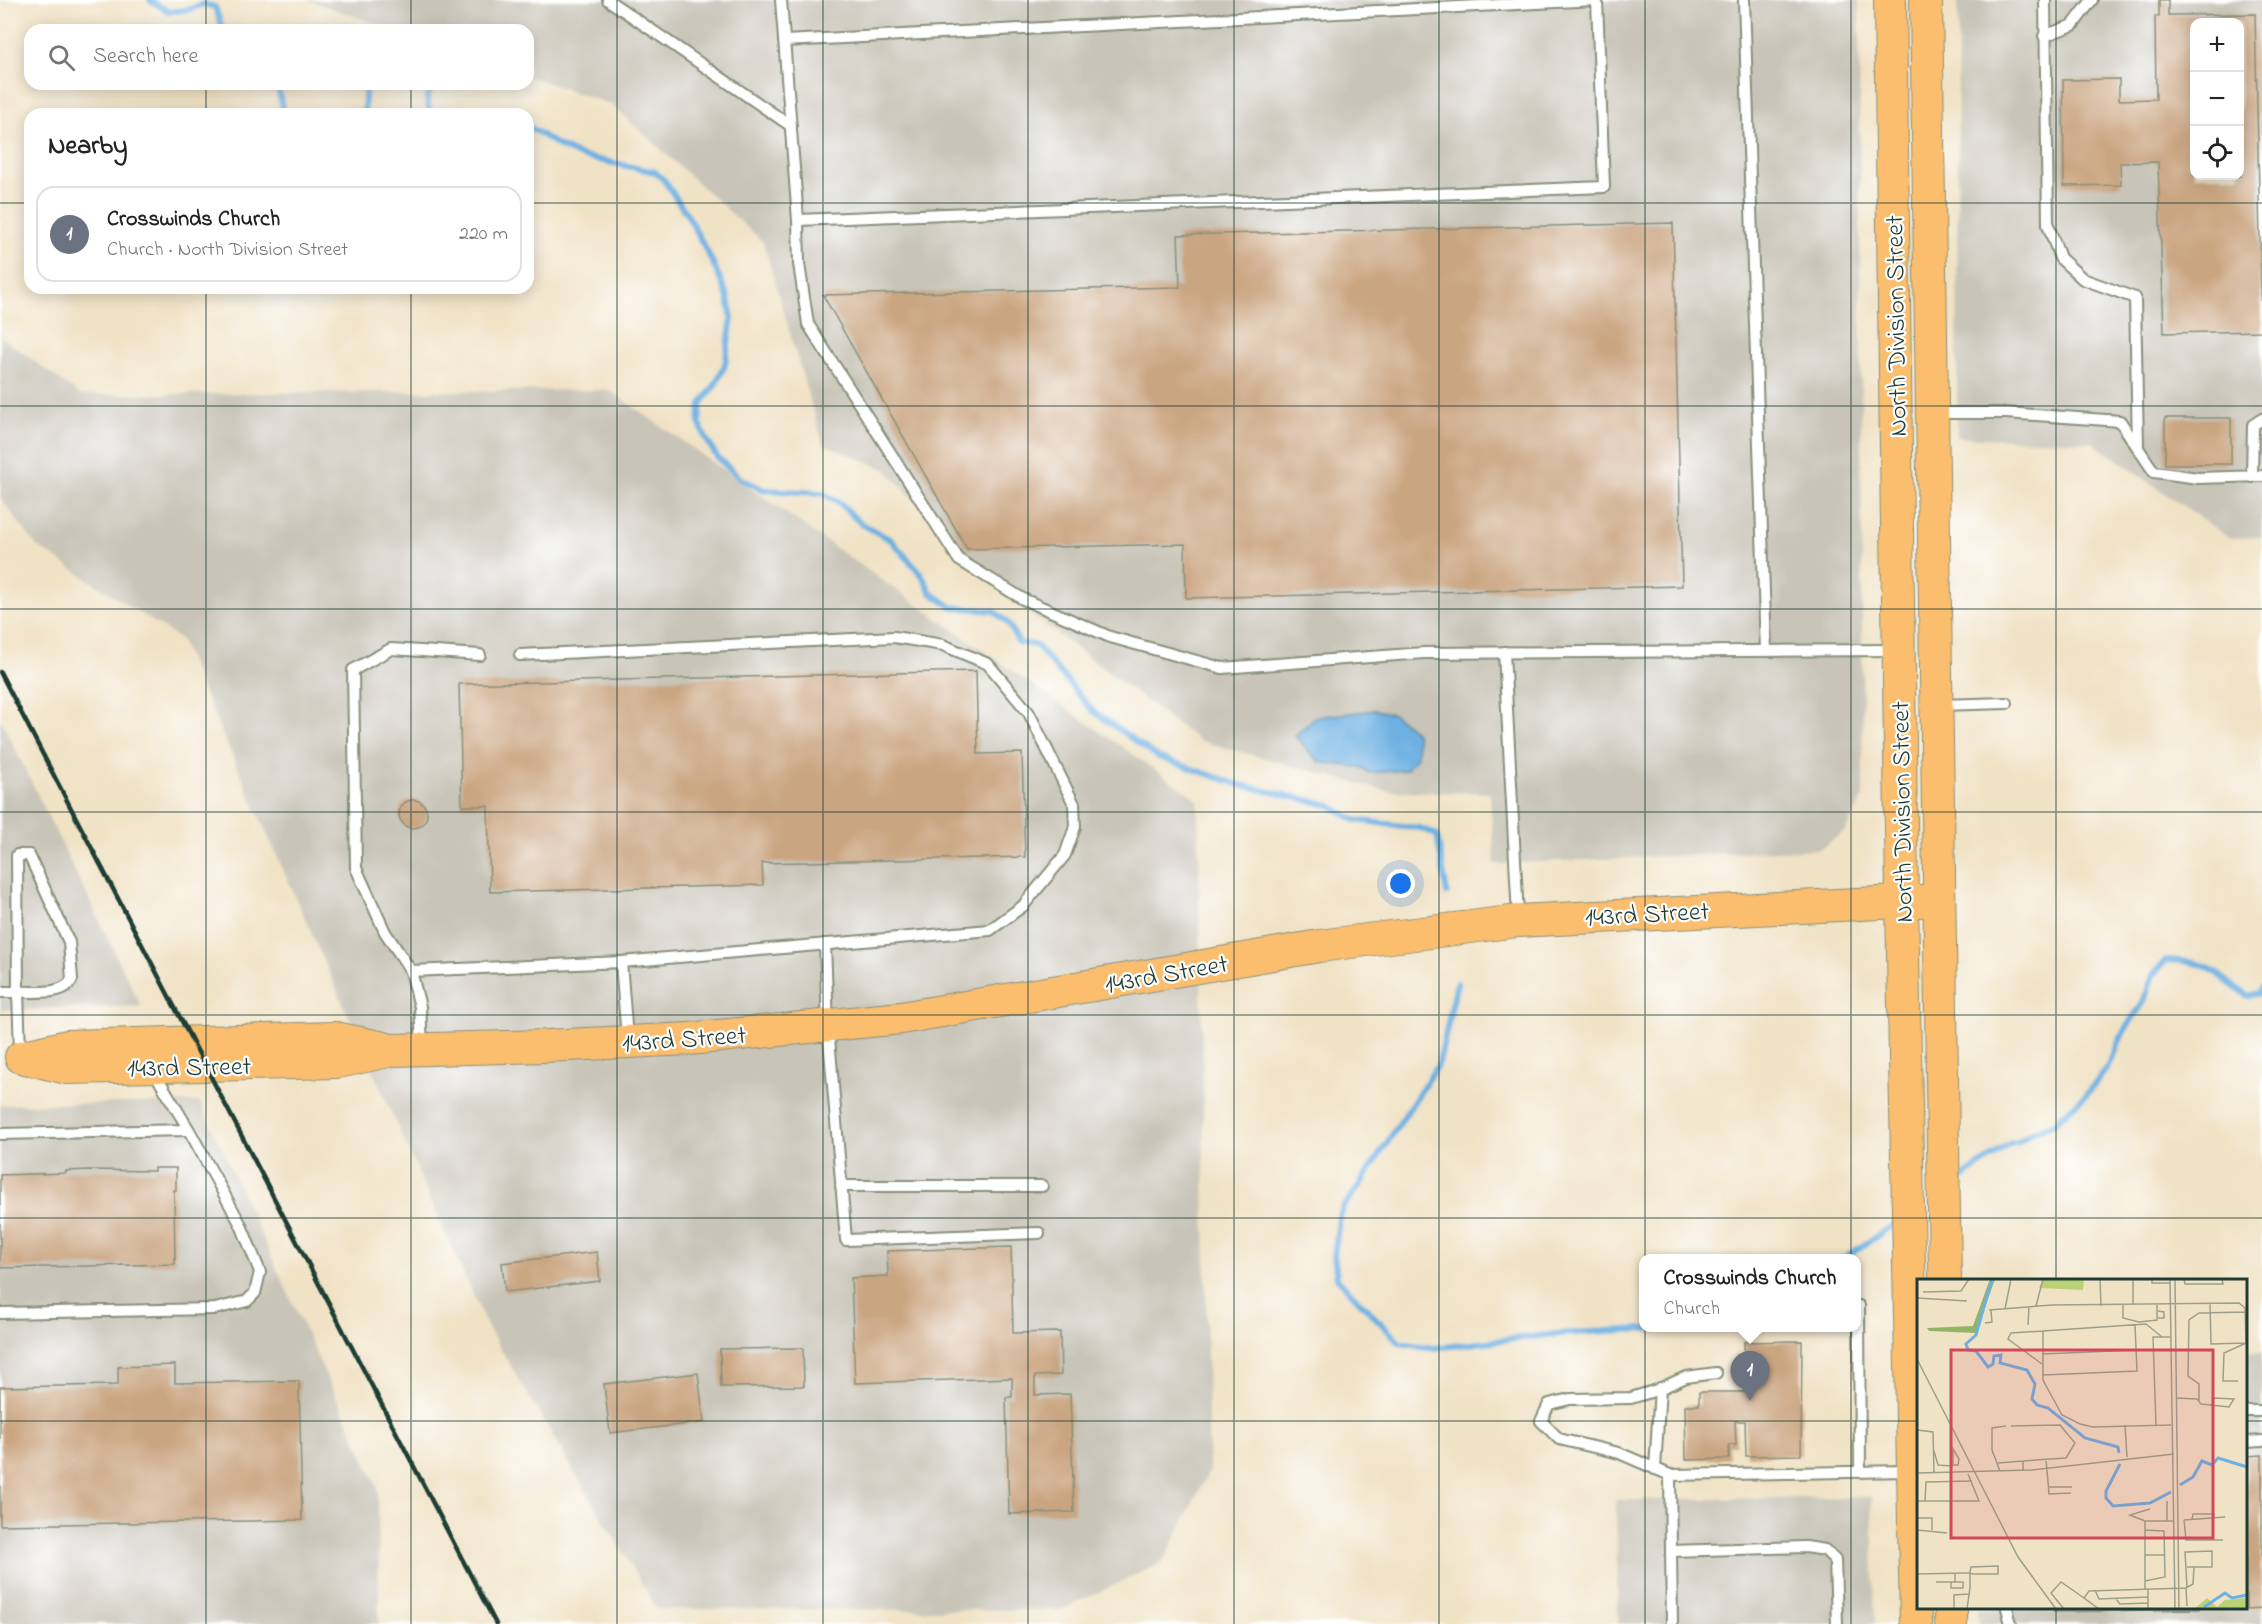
<!DOCTYPE html>
<meta charset="utf-8">
<style>
body{margin:0;font-family:"Indie Flower",sans-serif;background:#f6f6f6;color:#222}
.controls{position:absolute;right:18px;top:18px;display:grid;overflow:hidden;border-radius:12px;box-shadow:0 3px 15px #0003}
.controls button{width:54px;height:54px;display:grid;place-items:center;padding:0;border:0;border-bottom:2px solid #e0e0e0;background:#fff;color:#222;font:30px sans-serif}
.you{position:absolute;left:1401px;top:884px;width:21px;height:21px;margin:-15px;border:4px solid #fff;border-radius:50%;background:#1a73e8;box-shadow:0 0 0 9px #1a73e833}
.badge{display:grid;place-items:center;width:39px;height:39px;border-radius:50%;background:#b45309;color:#fff;font-size:20px;font-weight:700}
.pin{position:absolute;translate:-50% -50px;filter:drop-shadow(0 2px 3px #0008)}
.pin::after{content:'';position:absolute;top:32px;width:21px;height:18px;background:inherit;clip-path:polygon(0 0,100% 0,50% 100%)}
.popup{position:absolute;left:1639px;top:1254px;width:222px;height:78px;box-sizing:border-box;display:grid;place-content:center;border-radius:12px;background:#fff;filter:drop-shadow(0 2px 4px #0005);font-size:20px;white-space:nowrap;color:#767676}
.popup b{font-size:22px;color:#222}
.popup::after{content:'';position:absolute;left:50%;top:100%;margin-left:-12px;border:12px solid transparent;border-top-color:#fff}
.list{margin:0;padding:0;list-style:none}
h2{display:flex;justify-content:space-between;align-items:center;height:78px;margin:0;padding:0 24px;font-size:26px}
h2 small{font-size:20px;font-weight:400;color:#767676}
.list li{display:grid;grid-template-columns:39px 1fr auto;gap:18px;align-items:center;box-sizing:border-box;height:96px;margin:0 12px 12px;padding:0 12px;border:2px solid #e0e0e0;border-radius:18px}
.list b{display:block;font-size:22px;white-space:nowrap}
.list p{margin:0;font-size:20px;white-space:nowrap;color:#767676}
.list em{font-size:20px;font-style:normal;color:#767676}
.icon{flex:none;width:33px;height:33px;fill:none;stroke:currentColor;stroke-width:2;stroke-linecap:round;stroke-linejoin:round}
.map{position:relative;flex:none;width:2262px;height:1624px;overflow:hidden}
.search{position:absolute;background:#fff;box-shadow:0 3px 15px #0003;left:24px;top:24px;width:510px;height:66px;display:flex;align-items:center;gap:15px;box-sizing:border-box;padding:0 21px;border-radius:18px;color:#767676;font-size:22px}
.panel{position:absolute;background:#fff;box-shadow:0 3px 15px #0003;left:24px;top:108px;width:510px;height:186px;border-radius:18px}
.map>svg:first-child{display:block}
.industrial{fill:#c8c4b8;fill-rule:evenodd}
.water{fill:#6db0e2;stroke:#46768b;stroke-width:1.5}
.lines{fill:none;stroke-linecap:round;stroke-linejoin:round}
.stream{stroke:#6db0e2;stroke-width:6}
.building{fill:#caa581;fill-rule:evenodd}
.service-casing{stroke:#88907c;stroke-width:14}
.primary-casing{stroke:#88907c;stroke-width:34}
.service{stroke:#fff;stroke-width:10}
.primary{stroke:#fabe6e;stroke-width:32}
.rail{stroke:#1f3d34;stroke-width:4.5}
.grid{fill:none;stroke:#1f3d34;stroke-width:1.5;stroke-opacity:0.55}
.labels{text-anchor:middle;stroke-width:4.5;stroke-linejoin:round;paint-order:stroke}
.street-label{font-size:26px;fill:#1f3d34;stroke:#fff}
.inset-river{fill:none;stroke:#6db0e2;stroke-width:3}
.inset-road{fill:none;stroke:#9ca08b;stroke-width:1.5}
.view{fill:#d1495b;fill-opacity:0.15;stroke:#d1495b;stroke-width:3}
.inset-edge{fill:none;stroke:#1f3d34;stroke-width:3}
</style>
<div class="map">
<svg width="2262" height="1624" viewBox="0 0 2262 1624">
<rect width="100%" height="100%" fill="#fff"/>
<filter id="ink" filterUnits="userSpaceOnUse"><feTurbulence type="fractalNoise" baseFrequency=".0167" numOctaves="2"/><feDisplacementMap in="SourceGraphic" scale="12" xChannelSelector="R" yChannelSelector="G"/><feConvolveMatrix kernelMatrix="1 2 1 2 8 2 1 2 1" color-interpolation-filters="sRGB"/></filter>
<filter id="wash" filterUnits="userSpaceOnUse"><feTurbulence type="fractalNoise" baseFrequency=".008" numOctaves="4" result="noise"/><feDisplacementMap in="SourceGraphic" scale="24" xChannelSelector="R" yChannelSelector="G"/><feGaussianBlur stdDeviation="1.35" result="paint"/><feColorMatrix in="noise" values="0 0 0 0 0 0 0 0 0 0 0 0 0 0 0 0 0 1.4 0 .05"/><feComposite in="paint" operator="in"/></filter>
<g filter="url(#wash)">
<rect width="100%" height="100%" fill="#f0e2c5"/>
<g class="industrial">
<polygon points="308,0 1859,0 1863,798 1845,831 1820,849 1495,864 1490,793 1387,791 1200,741 1004,594 885,469 823,444 763,242 612,105 528,76 528,30 395,30"/>
<path d="M1958,0H2262V537L2229,538L2092,442L1957,437ZM2194,22H2240V176H2194Z"/>
<polygon points="0,336 80,395 609,390 1198,800 1209,1471 1163,1562 1061,1610 657,1609 488,1328 180,639 37,546 0,498"/>
<polygon points="0,718 141,1006 0,1010"/>
<polygon points="200,1102 378,1488 379,1624 0,1624 0,1105"/>
<polygon points="2246,1352 2262,1352 2262,1624 1978,1624 1977,1608 2246,1608"/>
<polygon points="1872,1497 1875,1624 1618,1624 1616,1500"/>
</g>
<polygon class="water" points="1375,710 1393,714 1415,731 1417,738 1417,757 1406,770 1369,773 1363,768 1319,762 1295,736 1315,717"/>
<g class="lines">
<g class="stream">
<polyline points="150,0 169,12 191,9 203,4 215,7 223,30"/>
<polyline points="277,84 284,114"/>
<polyline points="433,84 427,98 429,111 436,114"/>
<polyline points="364,114 366,84"/>
<polyline points="466,114 478,114"/>
<polyline points="528,126 559,146 581,156 655,172 664,180 688,216 713,263 727,295 732,317 725,365 715,385 701,404 699,422 705,437 717,457 741,479 764,490 822,493 840,503 860,523 891,540 922,575 931,593 952,607 994,611 1008,623 1019,643 1036,645 1093,711 1158,757 1240,785 1329,805 1355,820 1420,828 1437,835 1447,893"/>
<polyline points="1457,983 1439,1063 1355,1192 1343,1207 1339,1220 1334,1255 1337,1278 1400,1343 1434,1348 1557,1334 1660,1328"/>
<path d="M1954,1184L2011,1143H2017L2032,1132L2052,1125L2086,1095L2107,1068L2124,1031L2143,1003L2153,975L2166,960C2181,961 2199,961 2212,970C2225,979 2234,988 2248,996L2259,993L2262,988"/>
<polyline points="1844,1258 1898,1222"/>
</g>
</g>
<g id="blocks">
<g class="building">
<path d="M2159,0H2168V15L2255,14L2262,331L2164,333L2158,162L2120,163L2121,185L2064,186L2063,80L2119,79V100L2156,99L2155,16H2159ZM2194,22H2240V176H2194Z"/>
<polygon points="1673,223 1682,586 1186,598 1185,544 967,549 823,295 1180,287 1178,235"/>
<rect x="2165" y="418" width="66" height="46"/>
<polygon points="976,671 978,754 1022,753 1025,857 762,863 763,885 490,892 488,806 462,806 459,684"/>
<circle cx="413" cy="814" r="14"/>
<polygon points="154,1168 176,1168 176,1190 174,1190 175,1264 0,1268 0,1175 66,1173 66,1171 90,1170 154,1171"/>
<polygon points="1011,1247 1013,1333 1060,1332 1061,1375 1035,1376 1035,1395 1070,1394 1074,1512 1009,1514 1006,1397 1012,1397 1012,1378 855,1383 851,1278 888,1276 887,1251"/>
<polygon points="597,1252 600,1281 505,1292 502,1263"/>
<polygon points="1802,1341 1801,1455 1746,1456 1745,1421 1735,1421 1736,1445 1729,1445 1729,1459 1686,1460 1685,1405 1699,1405 1699,1392 1745,1392 1744,1342"/>
<polygon points="803,1348 804,1386 721,1387 720,1349"/>
<polygon points="175,1365 175,1383 299,1381 302,1520 0,1525 0,1387 118,1385 118,1367"/>
<polygon points="698,1373 704,1422 610,1433 604,1384"/>
<polygon points="2262,1455 2262,1608 2246,1609 2246,1456"/>
<polygon points="2054,1608 2200,1608 2200,1609 2054,1612"/>
</g>
</g>
</g>
<g filter="url(#ink)">
<use href="#blocks" fill-opacity="0" stroke="#88907c" stroke-width="1.5"/>
<g class="lines">
<defs>
<g id="service">
<polyline points="608,0 791,126"/>
<polyline points="781,0 798,220 799,264 808,324 959,560 1023,599 1110,637 1222,668 1424,653 1896,650"/>
<polyline points="1744,0 1766,651"/>
<polyline points="2045,0 2048,225 2060,258 2083,279 2135,298 2138,447"/>
<polyline points="2044,36 2073,25 2092,0"/>
<polyline points="784,41 1597,0"/>
<polyline points="798,220 1604,187 1597,0"/>
<polyline points="1935,413 2006,413 2120,421 2154,472 2198,478 2262,476"/>
<polyline points="2252,477 2253,425 2262,419"/>
<polyline points="1504,652 1518,917"/>
<polyline points="520,655 894,637 943,645 988,664 1029,713 1074,804 1075,827 1065,855 1023,906 990,930 621,962"/>
<polyline points="1939,705 2007,703"/>
<path d="M17,855H29L69,942L72,979C65,996 33,991 18,992Z"/>
<polyline points="825,944 828,1026 846,1240 1039,1233"/>
<polyline points="411,971 621,962 627,1039"/>
<polyline points="0,992 18,992 20,1053"/>
<polyline points="422,1045 420,1007 411,971 385,932 356,868 353,670 391,649 480,655"/>
<polyline points="0,1134 189,1130"/>
<polyline points="841,1186 1042,1186"/>
<polyline points="1859,1306 1860,1472"/>
<polyline points="0,1313 215,1309 247,1301 255,1293 260,1272 241,1225 189,1130 153,1070"/>
<polyline points="2246,1411 2262,1411"/>
<polyline points="2246,1442 2262,1441"/>
<polyline points="1655,1469 1660,1388"/>
<polyline points="1670,1475 1619,1453 1559,1439 1541,1421 1549,1404 1570,1399 1631,1398 1657,1390 1686,1377 1716,1373"/>
<polyline points="1671,1551 1806,1547 1825,1550 1835,1560 1837,1624"/>
<polyline points="2007,1608 2011,1624"/>
<polyline points="1672,1624 1670,1475 1910,1471"/>
</g>
<g id="primary">
<polyline points="1890,0 1902,901 1916,1624"/>
<polyline points="1926,0 1945,1280"/>
<polyline points="25,1056 67,1046 335,1038 384,1048"/>
<polyline points="21,1057 67,1068 338,1062 393,1050 546,1046 689,1039 901,1018 1319,946 1518,921 1939,900"/>
<polyline points="1951,1608 1951,1624"/>
</g>
</defs>
<use href="#service" class="service-casing"/>
<use href="#primary" class="primary-casing"/>
<use href="#service" class="service"/>
<use href="#primary" class="primary"/>
<polyline class="rail" points="0,672 496,1624"/>
</g>
</g>
<path class="grid" d="M206,0V30M411,0V30M617,0V1624M823,0V1624M1028,0V1624M1234,0V1624M1439,0V1624M1645,0V1624M1851,0V1624M2056,0V1280M206,84V114M411,84V114M0,203H30M528,203H2262M206,288V1624M411,288V1624M0,406H2262M0,609H2262M0,812H2262M0,1015H2262M0,1218H2262M0,1421H1918M2246,1421H2262M2056,1608V1624"/>
<g class="labels">
<g class="street-label">
<text transform="translate(1895 326) rotate(-91)" y="9">North Division Street</text>
<text transform="translate(1901 812) rotate(-91)" y="9">North Division Street</text>
<text transform="translate(1647 913) rotate(-3)" y="9">143rd Street</text>
<text transform="translate(1166 973) rotate(-10)" y="9">143rd Street</text>
<text transform="translate(684 1038) rotate(-4)" y="9">143rd Street</text>
<text transform="translate(189 1066) rotate(-1)" y="9">143rd Street</text>
</g>
</g>
<g transform="translate(1917 1279)">
<rect width="330" height="330" fill="#f0e2c5"/>
<path d="M126,0H167L166,11L122,9ZM290,319L300,328L308,321L330,319V330H277Z" fill="#bad176"/>
<path d="M73,0H78L59,54L12,52L10,49L56,47Z" fill="#93b367"/>
<path class="inset-river" d="M75,0L59,56L49,65L51,71L59,72L71,88L76,85L77,77L84,76L83,84L110,91L118,105L115,120L120,126L131,129L168,159L201,168L202,174M203,185L189,212V219L196,227L233,224L254,213M263,206L276,198L285,182L295,186L301,179L330,188M287,328L308,314L315,319L330,316"/>
<path class="inset-road" d="M183,0L184,27M216,0V26M235,0V4H253M253,0L258,330M258,0L262,330M267,0L268,5H306L305,0M6,13L44,12L52,0M0,19L50,22M293,24L294,65L329,64M206,26V39L222,43L240,41V25M119,27L126,0M88,30L94,0M72,31L135,26L322,24L328,29L329,64M241,32L247,33V39H241M68,44L75,43L74,31M111,46L112,28M245,58L229,45L126,52V101L145,136L163,145L176,148L254,146M125,75L219,71M0,80L101,278L139,330M125,85L91,60L94,54L126,52M126,96L220,92L218,46M321,102H306L307,74L329,64M259,119L280,120L284,125L312,128L317,120L297,119L295,126M282,123V105L271,97L272,41L282,34L328,33M208,146L210,178M239,146L236,58H253M94,147L143,146L158,164L149,179L106,182M0,151L16,153L17,194M36,170L42,180L41,186H36ZM17,172L21,186L36,187M129,180L132,215L154,214M81,184L106,182V191M83,192L75,171V149L89,147M36,193L114,191L257,175M0,194L39,193M131,208H155M0,222H62L51,195M8,222L9,203L55,202M250,222V242M0,239H15V251M267,241L269,261H306M267,241L308,238M275,241L276,235H297V238M228,242L213,236L233,230M0,251L30,254M228,251L247,252L248,298L228,302M228,276H248M0,280V321M270,288H295V272L268,273L270,308M0,295L47,294H53L56,295H81V287L54,288L53,292V309L50,330H53M19,303H38V294M34,303V309H46V303H38M269,309L270,327M228,310V242H256M231,310V330M178,311L182,320L231,318M199,320L203,325L231,324M37,330V316L52,315M147,330L134,314L144,303L167,319M182,330L167,319L172,312L269,309L276,305L277,288"/>
<path class="view" d="M34,71H296V259H34Z"/>
<rect width="330" height="330" class="inset-edge"/>
</g>
</svg>
<div class="controls">
<button>+</button>
<button>−</button>
<button><svg class="icon" aria-label="locate" viewBox="0 0 24 24"><circle cx="12" cy="12" r="6"/><path d="M12 2v4M12 18v4M2 12h4M18 12h4"/></svg></button>
</div>
<div class="you"></div>
<div class="pin badge" style="left:1750px;top:1401px;background:#6b7280">1</div>
<div class="popup"><b>Crosswinds Church</b>Church</div>
<div class="search"><svg class="icon" aria-label="search" viewBox="0 0 24 24"><circle cx="10" cy="10" r="6"/><path d="M15 15l6 6"/></svg>Search here</div>
<section class="panel">
<h2>Nearby<small></small></h2>
<ul class="list">
<li><span class="badge" style="background:#6b7280">1</span><div><b>Crosswinds Church</b><p>Church · North Division Street</p></div><em>220 m</em></li>
</ul>
</section>
</div>
